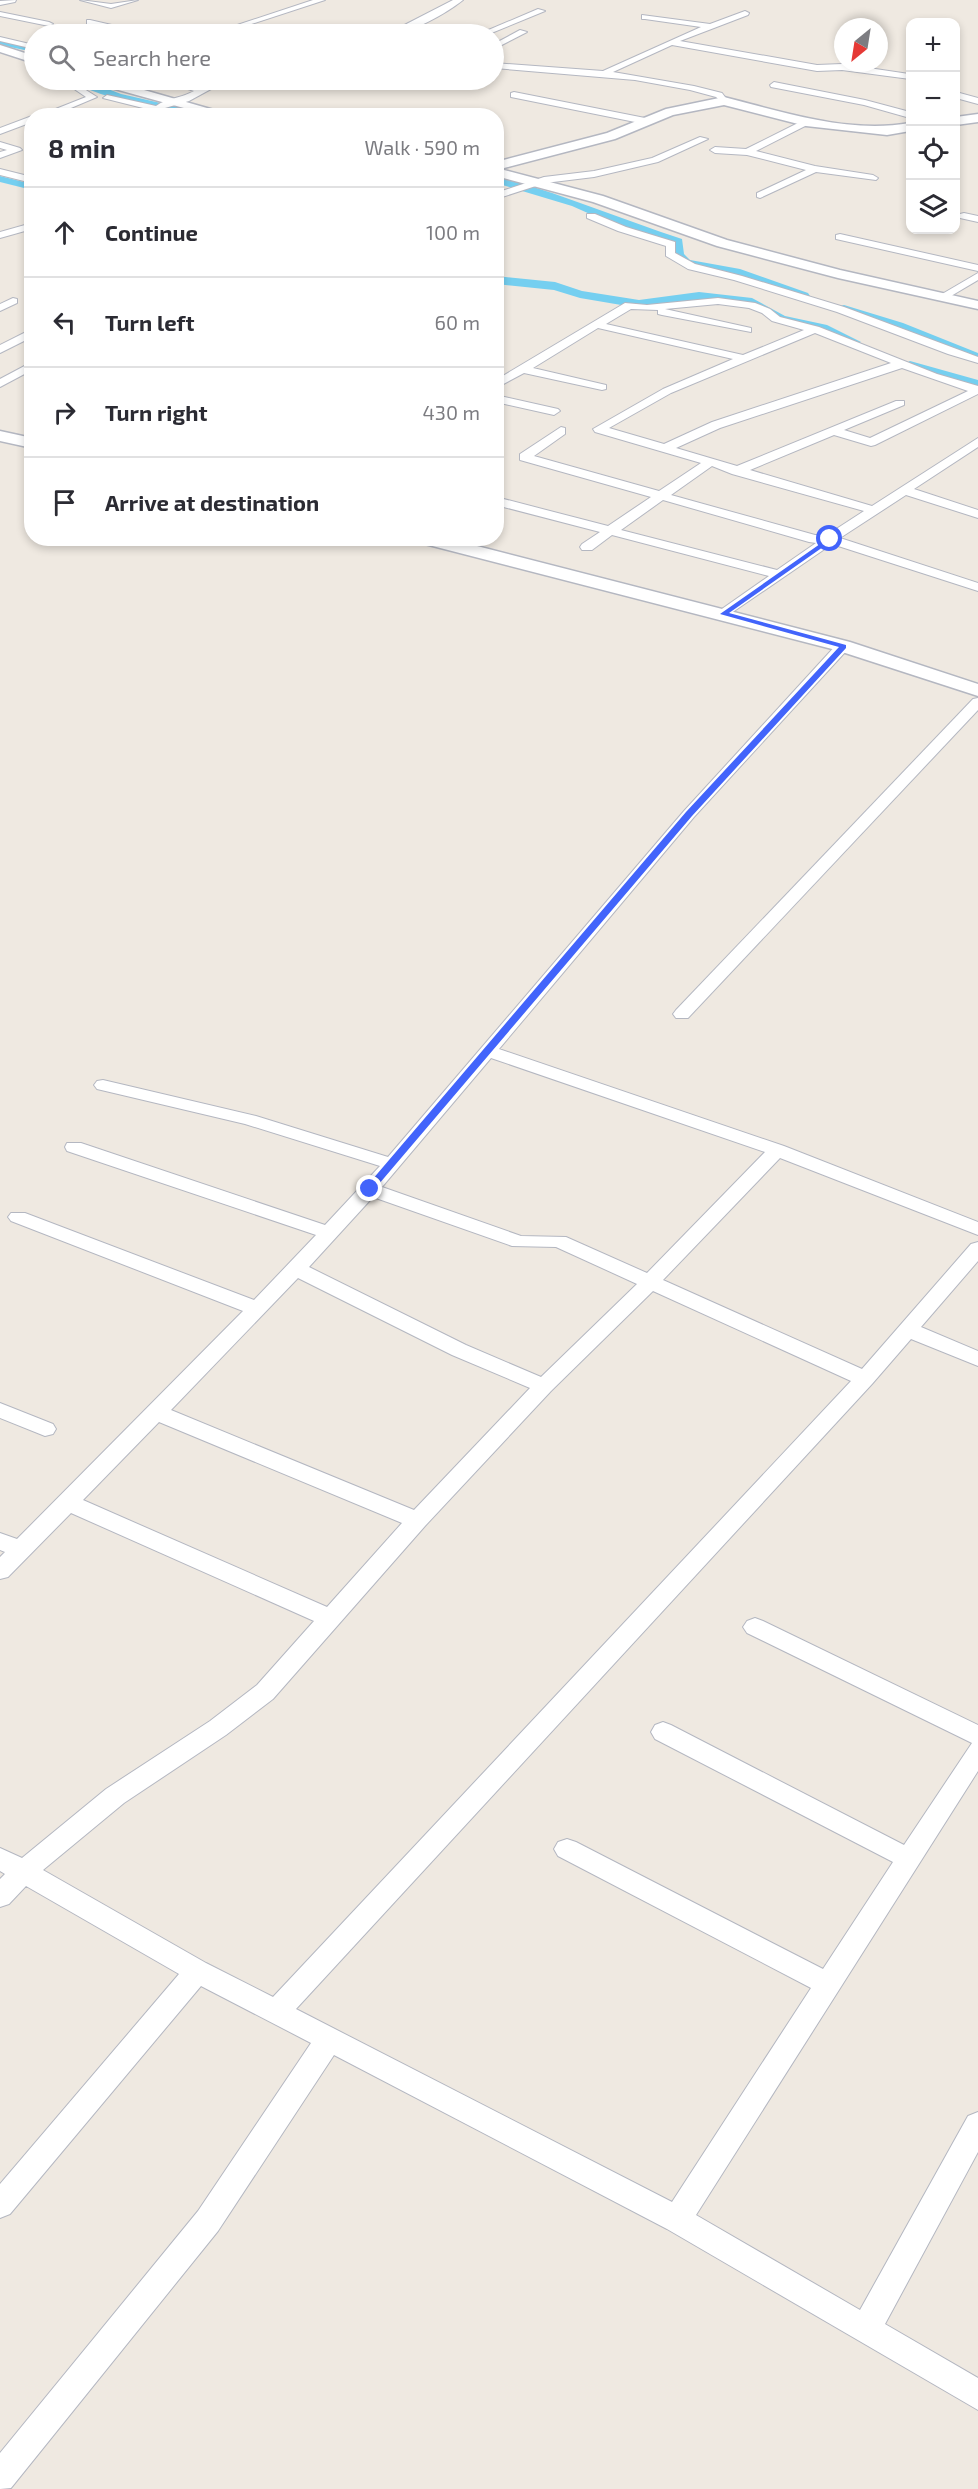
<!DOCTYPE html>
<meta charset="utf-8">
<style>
body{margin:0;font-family:"Exo 2",sans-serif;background:#f7f7f7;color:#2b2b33}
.controls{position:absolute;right:18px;top:18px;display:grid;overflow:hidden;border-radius:12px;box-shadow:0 3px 9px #0003}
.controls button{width:54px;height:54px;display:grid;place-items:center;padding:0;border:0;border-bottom:2px solid #e1e1e2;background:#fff;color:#2b2b33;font:30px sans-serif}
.compass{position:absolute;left:834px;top:18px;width:54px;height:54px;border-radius:50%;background:#fff;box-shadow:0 3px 9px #0003;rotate:210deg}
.stop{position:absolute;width:18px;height:18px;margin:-14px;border:4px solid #4264fb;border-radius:50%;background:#fff}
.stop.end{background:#4264fb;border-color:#fff;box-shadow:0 2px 6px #0008}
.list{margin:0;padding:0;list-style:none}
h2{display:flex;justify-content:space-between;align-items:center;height:78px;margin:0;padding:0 24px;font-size:26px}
h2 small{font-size:20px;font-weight:400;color:#7c7c81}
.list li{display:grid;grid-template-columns:39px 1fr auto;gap:18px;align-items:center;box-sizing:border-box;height:90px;padding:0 24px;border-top:2px solid #e1e1e2}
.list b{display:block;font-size:22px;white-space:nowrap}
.list em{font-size:20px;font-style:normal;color:#7c7c81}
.icon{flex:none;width:33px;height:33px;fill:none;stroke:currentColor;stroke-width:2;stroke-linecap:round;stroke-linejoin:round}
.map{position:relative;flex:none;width:978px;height:2489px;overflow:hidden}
.search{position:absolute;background:#fff;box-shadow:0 3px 9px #0003;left:24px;top:24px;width:480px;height:66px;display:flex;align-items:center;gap:15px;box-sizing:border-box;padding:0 21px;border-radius:33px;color:#7c7c81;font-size:22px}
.panel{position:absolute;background:#fff;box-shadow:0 3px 9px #0003;left:24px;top:108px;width:480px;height:438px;border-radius:24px}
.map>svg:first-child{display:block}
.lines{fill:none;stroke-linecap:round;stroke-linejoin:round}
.canal{fill:#75cff0;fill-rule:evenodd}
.street-casing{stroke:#b4b7c1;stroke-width:2}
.secondary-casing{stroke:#b4b7c1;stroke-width:3}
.street{fill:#fff;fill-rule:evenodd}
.secondary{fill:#fff;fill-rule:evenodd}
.route{fill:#4264fb}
</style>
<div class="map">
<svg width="978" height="2489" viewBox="0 0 978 2489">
<rect width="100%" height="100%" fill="#efe9e1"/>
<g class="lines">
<g class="canal">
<polygon points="0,39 34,46 34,52 0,45"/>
<path d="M72,80H85L121,94L218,116C187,116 95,99 72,80Z"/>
<polygon points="0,176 32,184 32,190 0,182"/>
<path d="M496,176C560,193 620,219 682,239L684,254L690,260L740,269L808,293L810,296L804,300L733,275L682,266L673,257L672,243L608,222L572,206L496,183Z"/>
<polygon points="496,276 555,282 582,291 639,300 699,292 752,298 785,316 827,325 861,342 855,346 819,331 777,322 749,305 699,300 639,308 580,298 554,290 496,284"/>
<polygon points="844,305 903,323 978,353 978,362 895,329 840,312 838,309 840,306"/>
<polygon points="910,361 978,380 978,388 905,368 903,365"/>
</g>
<defs>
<g id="street">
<polygon points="16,0 15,2 0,5 0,1"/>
<polygon points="80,0 111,4 138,0 111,8"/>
<polygon points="313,0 325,0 221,34 210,34"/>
<path d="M453,0H463C447,13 407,36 387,34Z"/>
<polygon points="538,9 545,11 489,34 479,34"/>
<polygon points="745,11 749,13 748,15 680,41 817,65 842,64 909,74 910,79 842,70 817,71 672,45 613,72 694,86 722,93 728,101 724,104 716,97 690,90 635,80 494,68 494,63 603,71 701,27 645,19 642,19 642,15 710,24"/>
<polygon points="0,12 49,22 53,24 49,26 0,16"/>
<polygon points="90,20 129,29 130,31 121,34 108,34 115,31 87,24 87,20"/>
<polygon points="520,30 527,32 494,49 494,44"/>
<polygon points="0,37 34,45 34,49 0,41"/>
<polygon points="61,80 70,80 97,97 52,116 38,116 86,97"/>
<path d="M160,80C174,78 190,89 202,87C216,85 228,78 243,80L211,89L189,101L165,108L194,116H175L103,98L107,95L156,106C167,98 182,98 194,91Z"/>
<polygon points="774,82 865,100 910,112 910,118 864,105 771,87 770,85"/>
<polygon points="514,92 645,118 650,121 645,124 511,97 511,93"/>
<polygon points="956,92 978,98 978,104 956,98"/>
<polygon points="32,116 32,122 0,134 0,128"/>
<polygon points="806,119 809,120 809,124 756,151 815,166 873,175 878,178 876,180 816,172 760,198 757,197 757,193 806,170 747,155 715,153 710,150 715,147 746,149"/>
<polygon points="700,137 708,139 658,162 594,177 545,183 496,199 496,193 544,177 594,171 652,158"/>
<polygon points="0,142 20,148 22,150 0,158 0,152 7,150 0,148"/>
<polygon points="0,169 32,177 32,183 0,175"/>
<polygon points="964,213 978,216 978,222 960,218 960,214"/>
<polygon points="587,214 595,214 626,227 675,242 675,253 695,264 742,276 844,307 978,357 978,363 948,354 837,312 734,280 688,269 666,256 666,246 618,231 587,218"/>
<polygon points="32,223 32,229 0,238 0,232"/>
<polygon points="840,234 978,265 978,271 836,239 836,235"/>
<polygon points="978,273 978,280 946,299 942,300 937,297"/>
<polygon points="13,298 17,299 17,303 0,311 0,304"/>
<path d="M718,298L755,303L770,309L780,317L819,327L937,374L978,386V394L875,445L871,446L834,435L750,470L872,506L978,438V447L914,489L978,510V518L906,495L840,538L978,583V591L832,544L724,618L717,614L719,611L769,576L612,535L592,550H582L580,547L582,544L600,532L496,505V497L608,526L651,497L520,460V454L561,427L565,428V434L534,456L659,491L701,463L595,432L593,429L663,389L733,359L598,328L533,368L606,385V389L602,390L524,373L496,388V380L625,303L647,305ZM718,304L749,308L762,313L772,321L804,330L743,355L606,324L631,309L658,310V314L662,315L751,332V328L665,309ZM815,333L891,363L712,422L664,444L609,428L671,393ZM902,368L968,391L870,438L844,430L904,405V401H896L737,466L676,448L720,428ZM712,466L732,474L864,511L827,535H815L671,495ZM663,500L809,542L816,543L777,570L621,530Z"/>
<polygon points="32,329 32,337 0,353 0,345"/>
<polygon points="32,362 32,370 0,387 0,379"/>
<polygon points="496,395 558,409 560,411 554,415 496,402"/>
<path d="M843,642L848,643L850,646L848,649L694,817L499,1049L784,1146L978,1222V1235L780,1158L663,1280L862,1369L971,1244L978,1242V1261L921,1327L978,1351V1366L911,1339L872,1384L296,2009L672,2202L811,1988L558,1856L554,1849L558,1842L567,1839L576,1842L823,1969L893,1862L655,1739L651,1732L655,1725L663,1722L671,1725L904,1845L972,1743L747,1633L743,1627L747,1621L755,1618L763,1621L978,1725V1771L696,2215L860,2310L968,2116L978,2112V2152L885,2324L978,2378V2410L667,2229L334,2055L218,2231L11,2488L0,2489V2453L198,2211L311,2043L201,1986L10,2214L0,2218V2184L179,1974L26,1886L9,1904L0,1907V1879L5,1874L0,1871V1848L22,1858L106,1789L210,1721L257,1685L314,1621L71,1513L8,1577L0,1579V1557L5,1552L0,1550V1533L17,1539L243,1311L11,1221L8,1217L11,1213H25L254,1300L316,1235L67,1151L65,1147L67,1143H81L325,1225L380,1166L245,1124L97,1089L94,1085L97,1081L103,1080L256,1116L388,1157L684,811L838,643ZM491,1058L765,1152L647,1273L566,1237L521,1236L382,1187ZM373,1197L512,1246L556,1247L637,1284L541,1377L466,1345L309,1267ZM298,1278L452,1355L530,1388L414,1510L171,1410ZM653,1291L851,1381L273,1997L206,1963L43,1870L124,1803L226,1735L273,1699L425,1526L551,1391ZM159,1422L402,1523L327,1607L83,1500Z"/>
<polygon points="978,698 978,710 688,1018 676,1018 673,1014 676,1010 973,699"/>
<polygon points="0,1403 53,1424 56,1429 53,1434 45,1436 0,1418"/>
</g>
<g id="secondary">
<polygon points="0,45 34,56 34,63 0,52"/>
<polygon points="91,80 109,80 235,116 213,116 93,83"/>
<path d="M724,97C783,112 848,134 910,123V131L887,135L806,126L724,105L673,115L615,139L500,169L603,196L727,240L840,270L978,301V309L838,278L717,246L593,202L496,176V162L607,133L666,109Z"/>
<polygon points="978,114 978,122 956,125 956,117"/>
<polygon points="0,431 32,438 32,448 0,441"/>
<polygon points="414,538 446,538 850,642 978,684 978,696 836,650 417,542"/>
</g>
</defs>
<use href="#street" class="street-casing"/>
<use href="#secondary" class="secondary-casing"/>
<use href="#street" class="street"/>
<use href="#secondary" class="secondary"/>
</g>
<polygon class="route" points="830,537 833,540 729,613 846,645 846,648 692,816 373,1191 366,1191 366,1187 686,812 839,647 720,614"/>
</svg>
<div class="controls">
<button>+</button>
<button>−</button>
<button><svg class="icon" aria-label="locate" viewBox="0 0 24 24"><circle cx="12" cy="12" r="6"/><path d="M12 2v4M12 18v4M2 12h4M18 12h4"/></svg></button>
<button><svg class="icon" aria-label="layers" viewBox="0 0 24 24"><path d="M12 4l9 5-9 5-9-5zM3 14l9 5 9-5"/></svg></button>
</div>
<svg class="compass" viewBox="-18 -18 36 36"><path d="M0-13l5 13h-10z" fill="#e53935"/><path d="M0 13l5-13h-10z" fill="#7c7c81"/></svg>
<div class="stop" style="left:830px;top:539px"></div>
<div class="stop end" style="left:370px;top:1189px"></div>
<div class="search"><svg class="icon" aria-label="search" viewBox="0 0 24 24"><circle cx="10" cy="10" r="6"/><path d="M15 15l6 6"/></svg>Search here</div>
<section class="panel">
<h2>8 min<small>Walk · 590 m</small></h2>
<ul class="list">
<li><svg class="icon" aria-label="ahead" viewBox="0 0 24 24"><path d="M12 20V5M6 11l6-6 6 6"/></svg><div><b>Continue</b></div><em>100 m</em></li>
<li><svg class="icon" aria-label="left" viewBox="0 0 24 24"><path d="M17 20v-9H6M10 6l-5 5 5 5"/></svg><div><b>Turn left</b></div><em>60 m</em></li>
<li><svg class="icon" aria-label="right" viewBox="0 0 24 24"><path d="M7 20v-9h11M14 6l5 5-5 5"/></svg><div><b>Turn right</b></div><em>430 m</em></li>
<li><svg class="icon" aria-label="arrive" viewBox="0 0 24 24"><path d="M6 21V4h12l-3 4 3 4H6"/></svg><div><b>Arrive at destination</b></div></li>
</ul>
</section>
</div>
